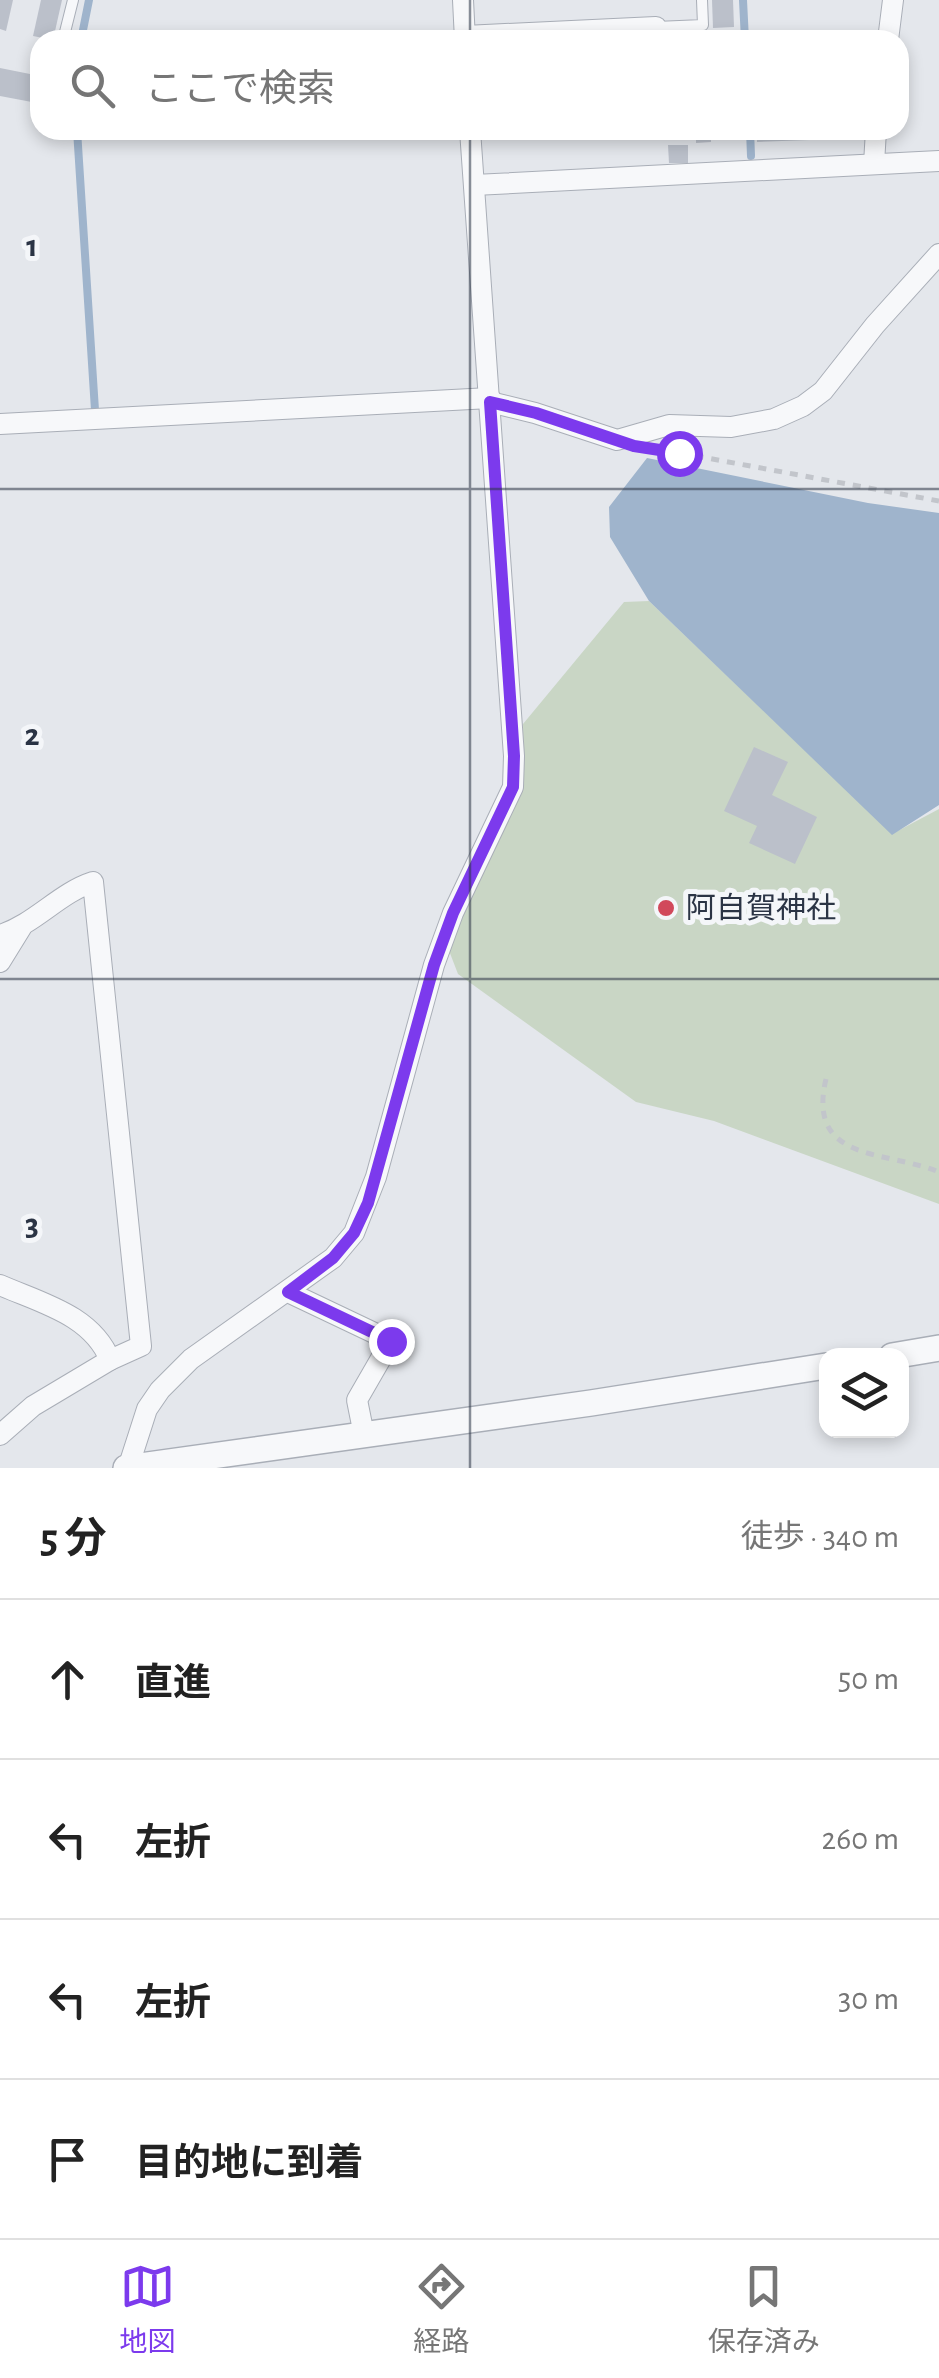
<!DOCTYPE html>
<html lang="ja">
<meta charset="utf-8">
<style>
body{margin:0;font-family:"Alegreya Sans","Noto Sans JP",sans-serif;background:#f2f2f2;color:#222}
.controls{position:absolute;right:30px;bottom:30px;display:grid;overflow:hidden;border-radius:20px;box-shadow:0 5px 15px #0003}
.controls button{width:90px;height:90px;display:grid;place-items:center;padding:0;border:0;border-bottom:2px solid #e0e0e0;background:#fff;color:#222;font:50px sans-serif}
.stop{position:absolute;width:30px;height:30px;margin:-22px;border:8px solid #7c3aed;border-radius:50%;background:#fff}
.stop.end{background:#7c3aed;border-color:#fff;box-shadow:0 2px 10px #0008}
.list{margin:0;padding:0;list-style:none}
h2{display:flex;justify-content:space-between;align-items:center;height:130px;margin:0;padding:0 40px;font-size:42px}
h2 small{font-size:32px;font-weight:400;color:#767676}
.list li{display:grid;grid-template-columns:65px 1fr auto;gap:30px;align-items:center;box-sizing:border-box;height:160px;padding:0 40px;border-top:2px solid #e0e0e0}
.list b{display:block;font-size:38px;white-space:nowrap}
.list em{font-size:32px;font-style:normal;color:#767676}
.icon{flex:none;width:55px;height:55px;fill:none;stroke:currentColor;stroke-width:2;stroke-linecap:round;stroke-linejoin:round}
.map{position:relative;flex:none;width:939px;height:1468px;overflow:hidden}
.search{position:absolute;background:#fff;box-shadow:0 5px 15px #0003;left:30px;right:30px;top:30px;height:110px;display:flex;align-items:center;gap:25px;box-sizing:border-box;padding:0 35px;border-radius:30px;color:#767676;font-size:38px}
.sheet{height:770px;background:#fff}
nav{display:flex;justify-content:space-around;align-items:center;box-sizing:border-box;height:140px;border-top:2px solid #e0e0e0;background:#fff;font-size:28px;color:#767676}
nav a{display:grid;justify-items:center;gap:5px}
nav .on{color:#7c3aed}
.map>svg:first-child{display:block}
.green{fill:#c9d6c5}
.water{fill:#9fb4cc}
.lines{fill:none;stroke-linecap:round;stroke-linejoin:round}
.stream{stroke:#9fb4cc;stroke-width:8}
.building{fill:#bbc0ca}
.service-casing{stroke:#a9aeb7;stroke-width:12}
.minor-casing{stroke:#a9aeb7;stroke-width:22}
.tertiary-casing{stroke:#a9aeb7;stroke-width:28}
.path{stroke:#c2c5cb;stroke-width:5;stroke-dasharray:8 8;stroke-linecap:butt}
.service{stroke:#f7f8fa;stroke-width:10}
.minor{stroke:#f7f8fa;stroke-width:20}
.tertiary{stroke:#f7f8fa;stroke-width:25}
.route{stroke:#7c3aed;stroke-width:12}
.grid{fill:none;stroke:#2b3445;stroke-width:2.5;stroke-opacity:0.55}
.poi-dot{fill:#d1495b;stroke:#f4f6f9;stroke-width:4}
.labels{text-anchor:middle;stroke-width:10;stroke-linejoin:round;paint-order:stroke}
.poi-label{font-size:30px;fill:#2b3445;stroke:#f4f6f9;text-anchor:start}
.grid-label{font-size:32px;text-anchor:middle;font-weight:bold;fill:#2b3445;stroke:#f4f6f9;stroke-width:10;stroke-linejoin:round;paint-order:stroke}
</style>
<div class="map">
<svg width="939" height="1468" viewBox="0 0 939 1468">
<rect width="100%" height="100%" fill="#e4e7ec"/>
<polygon class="green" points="649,601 892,834 939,809 939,1204 714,1121 636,1102 458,974 448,948 524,786 523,724 624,602"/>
<polygon class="water" points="647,458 868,503 939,513 939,805 892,835 649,601 610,537 609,507"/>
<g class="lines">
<g class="stream">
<polyline points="743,0 745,40"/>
<polyline points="81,40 89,0"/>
<polyline points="77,130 95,410"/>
<polyline points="750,130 751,156"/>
</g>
</g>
<g class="building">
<polygon points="0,0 13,0 6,31 0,29"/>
<polygon points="41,0 62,0 53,40 33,36"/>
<polygon points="712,0 733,0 734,27 713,28"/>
<polygon points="0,68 40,76 37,103 0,96"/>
<polygon points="673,130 711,130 711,142 696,143 696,138 673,138"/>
<polygon points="757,130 809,130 809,140 757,142"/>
<polygon points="668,145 688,145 688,163 669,163"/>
<polygon points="754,747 788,762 772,795 817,817 795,864 749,843 757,826 724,811"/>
</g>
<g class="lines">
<defs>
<g id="service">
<polyline points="656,27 703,25 702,0"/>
<polyline points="63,40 73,0"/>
</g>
<g id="minor">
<polyline points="463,0 465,40"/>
<polyline points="465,36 656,27"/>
<polyline points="888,40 893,0"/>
<polyline points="874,164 876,130"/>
<polyline points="474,185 939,161"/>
<polyline points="490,402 535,413 617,440 669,425 731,427 774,419 803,406 823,391 875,325 939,254"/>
<polyline points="0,424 490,398"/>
<path d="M0,935C35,924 59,893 93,882L141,1346L110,1360C92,1315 41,1303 0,1285"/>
<polyline points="0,962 21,928"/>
<polyline points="288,1292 391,1341 357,1400 364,1435"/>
<polyline points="0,1435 33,1406 110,1360"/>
<polyline points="128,1468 147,1409 160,1390 191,1359 333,1258 354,1233 376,1177 434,965 453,913 513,787 514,756 470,130"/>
</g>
<g id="tertiary">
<polyline points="892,1356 939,1348"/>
<polyline points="126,1468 591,1403 826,1366"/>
</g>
</defs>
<use href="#service" class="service-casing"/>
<use href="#minor" class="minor-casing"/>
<use href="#tertiary" class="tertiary-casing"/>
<g class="path">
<polyline points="664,450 939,501"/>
<path d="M826,1079C806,1163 886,1150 939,1172"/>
</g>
<use href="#service" class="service"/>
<use href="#minor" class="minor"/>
<use href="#tertiary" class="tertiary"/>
</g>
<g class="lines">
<polyline class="route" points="391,1341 288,1292 333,1258 354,1233 368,1203 434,965 453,913 513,787 514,756 490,402 536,413 634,446 679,453"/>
</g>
<path class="grid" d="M470,0V40M470,130V1468M0,489H939M0,979H939"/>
<circle class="poi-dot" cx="666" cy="908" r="10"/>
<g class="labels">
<g class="poi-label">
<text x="686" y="918">阿自賀神社</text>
</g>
</g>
<g class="grid-label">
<text x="32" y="256">1</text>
<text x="32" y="745">2</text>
<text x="32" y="1235">3</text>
</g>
</svg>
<div class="controls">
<button><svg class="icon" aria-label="layers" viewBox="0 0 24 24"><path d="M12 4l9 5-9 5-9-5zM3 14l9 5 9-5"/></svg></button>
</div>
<div class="stop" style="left:679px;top:453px"></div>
<div class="stop end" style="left:391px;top:1341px"></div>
<div class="search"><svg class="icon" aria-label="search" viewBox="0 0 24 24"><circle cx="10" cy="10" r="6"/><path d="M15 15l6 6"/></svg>ここで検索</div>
</div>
<section class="sheet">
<h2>5 分<small>徒歩 · 340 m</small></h2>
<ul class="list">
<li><svg class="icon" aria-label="ahead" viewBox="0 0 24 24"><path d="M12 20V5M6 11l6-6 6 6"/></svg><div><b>直進</b></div><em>50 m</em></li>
<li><svg class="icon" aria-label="left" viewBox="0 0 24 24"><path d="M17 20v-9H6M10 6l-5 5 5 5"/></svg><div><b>左折</b></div><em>260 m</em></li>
<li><svg class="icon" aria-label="left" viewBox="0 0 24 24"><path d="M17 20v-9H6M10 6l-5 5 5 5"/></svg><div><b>左折</b></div><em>30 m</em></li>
<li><svg class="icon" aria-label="arrive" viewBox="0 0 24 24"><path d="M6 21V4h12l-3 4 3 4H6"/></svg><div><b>目的地に到着</b></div></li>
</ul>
</section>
<nav>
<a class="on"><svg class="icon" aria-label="map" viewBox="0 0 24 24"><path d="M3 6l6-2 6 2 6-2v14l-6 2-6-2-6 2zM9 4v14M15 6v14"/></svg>地図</a>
<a><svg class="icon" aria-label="directions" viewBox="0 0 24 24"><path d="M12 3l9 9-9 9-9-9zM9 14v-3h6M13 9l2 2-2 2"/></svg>経路</a>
<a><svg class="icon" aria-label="saved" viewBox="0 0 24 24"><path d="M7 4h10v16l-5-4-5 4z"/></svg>保存済み</a>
</nav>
